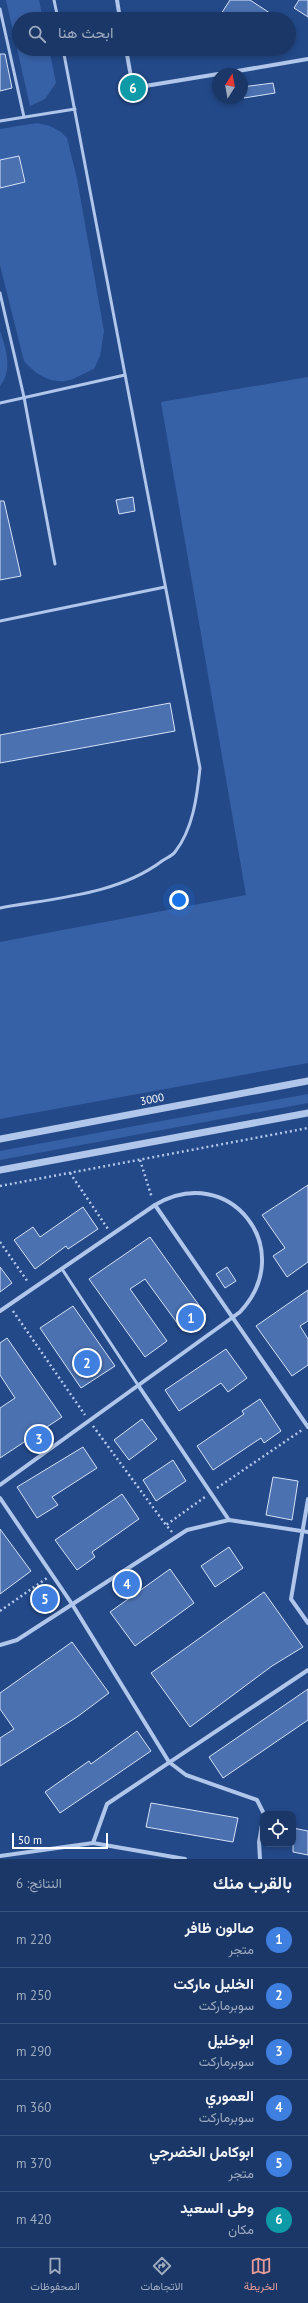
<!DOCTYPE html>
<html lang="ar">
<meta charset="utf-8">
<style>
body{margin:0;font-family:"PT Sans",Vazirmatn,sans-serif;background:#274270;color:#f1f3f6;direction:rtl}
.controls{position:absolute;right:12px;bottom:12px;display:grid;overflow:hidden;border-radius:8px;box-shadow:0 2px 6px #0003}
.controls button{width:36px;height:36px;display:grid;place-items:center;padding:0;border:0;border-bottom:1px solid #38517b;background:#1a3767;color:#f1f3f6;font:20px sans-serif}
.compass{position:absolute;left:212px;top:68px;width:36px;height:36px;border-radius:50%;background:#1a3767;box-shadow:0 2px 6px #0003;rotate:11deg}
.scale{position:absolute;left:12px;bottom:10px;width:96px;box-sizing:border-box;padding-left:4px;border:2px solid #fff;border-top:0;font-size:11px;line-height:14px;white-space:nowrap;color:#fff;-webkit-text-stroke:3px #234989;paint-order:stroke}
.you{position:absolute;left:179px;top:900px;width:14px;height:14px;margin:-10px;border:3px solid #fff;border-radius:50%;background:#1a73e8;box-shadow:0 0 0 6px #1a73e833}
.badge{display:grid;place-items:center;width:26px;height:26px;border-radius:50%;background:#e69b98;color:#fff;font-size:13px;font-weight:700}
.pin{position:absolute;translate:-50% -50%;border:2px solid #fff;box-shadow:0 1px 4px #0006}
.list{margin:0;padding:0;list-style:none}
h2{display:flex;justify-content:space-between;align-items:center;height:52px;margin:0;padding:0 16px;font-size:17px}
h2 small{font-size:13px;font-weight:400;color:#9facc0}
.list li{display:grid;grid-template-columns:26px 1fr auto;gap:12px;align-items:center;box-sizing:border-box;height:56px;padding:0 16px;border-top:1px solid #38517b}
.list b{display:block;font-size:15px;white-space:nowrap}
.list p{margin:0;font-size:13px;white-space:nowrap;color:#9facc0}
.list em{font-size:13px;font-style:normal;color:#9facc0}
.icon{flex:none;width:22px;height:22px;fill:none;stroke:currentColor;stroke-width:2;stroke-linecap:round;stroke-linejoin:round}
.map{position:relative;flex:none;width:308px;height:1859px;overflow:hidden;direction:ltr}
.search{position:absolute;background:#1a3767;box-shadow:0 2px 6px #0003;left:12px;right:12px;top:12px;height:44px;display:flex;align-items:center;gap:10px;box-sizing:border-box;padding:0 14px;border-radius:22px;color:#9facc0;font-size:15px}
.sheet{height:388px;background:#1a3767}
nav{display:flex;justify-content:space-around;align-items:center;box-sizing:border-box;height:56px;border-top:1px solid #38517b;background:#1a3767;font-size:11px;color:#9facc0}
nav a{display:grid;justify-items:center;gap:2px}
nav .on{color:#e69b98}
.map>svg:first-child{display:block}
.green{fill:#3761a6}
.building{fill:#4b71b1;stroke:#d4e2f7}
.lines{fill:none;stroke-linecap:round;stroke-linejoin:round}
.path{stroke:#b0c6ea;stroke-width:2.5;stroke-dasharray:2 3;stroke-linecap:butt}
.service{stroke:#b0c6ea;stroke-width:3}
.minor{stroke:#b0c6ea;stroke-width:4}
.tertiary{stroke:#b0c6ea;stroke-width:7}
.labels{text-anchor:middle;stroke-width:3;stroke-linejoin:round;paint-order:stroke}
.street-label{font-size:11px;fill:#fff;stroke:#234989}
</style>
<div class="map">
<svg width="308" height="1859" viewBox="0 0 308 1859">
<rect width="100%" height="100%" fill="#234989"/>
<g class="green">
<polygon points="6,0 39,0 43,19 19,19 19,49 49,49 56,83 45,99 30,106"/>
<path d="M37,123L50,126L61,132L67,138L77,179L104,331L100,356L94,369C86,372 74,380 65,381C49,383 34,373 24,361L0,265V129Z"/>
<path d="M0,331C6,349 13,370 0,386Z"/>
<polygon points="308,377 308,1063 0,1119 0,942 246,895 161,402"/>
<polygon points="308,1094 308,1103 0,1160 0,1151"/>
</g>
<g class="building">
<polygon points="230,0 250,0 279,19 228,19 221,14"/>
<polygon points="299,0 308,0 308,17 294,8"/>
<polygon points="0,54 5,54 12,88 0,91"/>
<polygon points="273,83 275,93 244,98 242,87"/>
<polygon points="19,156 25,182 0,188 0,160"/>
<polygon points="133,497 135,511 119,514 116,500"/>
<polygon points="0,501 4,501 21,576 0,580"/>
<polygon points="170,703 175,731 0,763 0,735"/>
<polygon points="308,1185 308,1262 287,1277 273,1256 285,1248 262,1215"/>
<polygon points="83,1207 98,1229 68,1249 66,1246 35,1269 14,1240 33,1227 40,1237"/>
<polygon points="150,1237 206,1315 183,1331 145,1279 130,1289 167,1341 145,1357 89,1279"/>
<polygon points="0,1267 12,1283 0,1292"/>
<polygon points="227,1267 236,1281 225,1288 216,1274"/>
<polygon points="308,1290 308,1321 300,1326 308,1339 308,1365 292,1376 256,1326"/>
<polygon points="73,1306 115,1366 81,1388 40,1328"/>
<polygon points="7,1338 62,1417 0,1458 0,1408 15,1398 0,1375 0,1343"/>
<polygon points="226,1349 247,1378 228,1392 221,1383 179,1411 165,1390"/>
<polygon points="260,1399 281,1431 264,1443 261,1438 213,1470 197,1446 244,1414 242,1411"/>
<polygon points="142,1419 157,1439 129,1460 114,1440"/>
<polygon points="83,1447 97,1468 52,1497 58,1505 37,1518 17,1487"/>
<polygon points="173,1460 186,1481 156,1501 143,1480"/>
<polygon points="273,1477 298,1481 292,1520 266,1515"/>
<polygon points="122,1494 139,1519 92,1552 95,1557 77,1570 55,1540"/>
<polygon points="0,1529 31,1571 0,1594"/>
<polygon points="229,1547 243,1568 215,1587 201,1566"/>
<polygon points="170,1569 194,1603 135,1646 110,1612"/>
<polygon points="264,1592 303,1647 272,1666 190,1727 151,1673"/>
<polygon points="72,1642 109,1693 77,1717 0,1766 0,1738 14,1729 0,1709 0,1693"/>
<polygon points="308,1689 308,1720 223,1778 209,1757"/>
<polygon points="137,1731 151,1751 60,1813 45,1792 89,1761 91,1764"/>
<polygon points="151,1803 238,1818 233,1842 146,1827"/>
<polygon points="293,1828 308,1831 308,1855 293,1852"/>
</g>
<g class="lines">
<g class="path">
<polyline points="140,1160 152,1198"/>
<polyline points="70,1173 108,1229"/>
<polyline points="0,1186 308,1128"/>
<polyline points="0,1242 28,1282"/>
<polyline points="13,1311 85,1415"/>
<polyline points="93,1426 166,1525"/>
<polyline points="217,1488 302,1430"/>
<polyline points="172,1532 166,1525 205,1497"/>
<polyline points="0,1611 47,1578"/>
</g>
<g class="service">
<polyline points="54,0 58,19"/>
<polyline points="0,9 24,117"/>
<polyline points="0,121 75,109"/>
<polyline points="0,293 24,397 55,564"/>
<polyline points="0,403 125,375"/>
<polyline points="0,621 165,587"/>
<path d="M0,908C54,898 117,895 162,861C166,858 172,856 175,852C193,829 197,797 200,768L63,49"/>
<polyline points="62,1269 138,1385"/>
</g>
<g class="minor">
<polyline points="117,0 120,19"/>
<polyline points="126,49 133,88 218,74"/>
<polyline points="220,74 308,59"/>
<polyline points="155,1205 308,1427"/>
<path d="M0,1311L155,1205C229,1161 299,1249 240,1312L0,1485"/>
<polyline points="138,1385 229,1520"/>
<polyline points="0,1498 72,1604 169,1762 186,1775 257,1800 264,1814"/>
<polyline points="308,1499 291,1599 308,1623"/>
<polyline points="0,1645 17,1640 187,1530 229,1520 308,1532"/>
<polyline points="93,1843 107,1804 308,1670"/>
<polyline points="0,1856 93,1843 185,1859"/>
<polyline points="260,1859 259,1842 263,1819"/>
</g>
<g class="tertiary">
<polyline points="0,1139 308,1081"/>
<polyline points="0,1170 308,1113"/>
</g>
</g>
<g class="labels">
<g class="street-label">
<text transform="translate(152 1099) rotate(-11)" y="4">3000</text>
</g>
</g>
</svg>
<div class="controls">
<button><svg class="icon" aria-label="locate" viewBox="0 0 24 24"><circle cx="12" cy="12" r="6"/><path d="M12 2v4M12 18v4M2 12h4M18 12h4"/></svg></button>
</div>
<svg class="compass" viewBox="-18 -18 36 36"><path d="M0-13l5 13h-10z" fill="#e53935"/><path d="M0 13l5-13h-10z" fill="#9facc0"/></svg>
<div class="scale">50 m</div>
<div class="you"></div>
<div class="pin badge" style="left:191px;top:1318px;background:#3f7fe0">1</div>
<div class="pin badge" style="left:87px;top:1363px;background:#3f7fe0">2</div>
<div class="pin badge" style="left:39px;top:1439px;background:#3f7fe0">3</div>
<div class="pin badge" style="left:127px;top:1584px;background:#3f7fe0">4</div>
<div class="pin badge" style="left:45px;top:1599px;background:#3f7fe0">5</div>
<div class="pin badge" style="left:133px;top:88px;background:#0f9aa8">6</div>
<div class="search"><svg class="icon" aria-label="search" viewBox="0 0 24 24"><circle cx="10" cy="10" r="6"/><path d="M15 15l6 6"/></svg>ابحث هنا</div>
</div>
<section class="sheet">
<h2>بالقرب منك<small>النتائج: 6</small></h2>
<ul class="list">
<li><span class="badge" style="background:#3f7fe0">1</span><div><b>صالون ظافر</b><p>متجر</p></div><em>220 m</em></li>
<li><span class="badge" style="background:#3f7fe0">2</span><div><b>الخليل ماركت</b><p>سوبرماركت</p></div><em>250 m</em></li>
<li><span class="badge" style="background:#3f7fe0">3</span><div><b>ابوخليل</b><p>سوبرماركت</p></div><em>290 m</em></li>
<li><span class="badge" style="background:#3f7fe0">4</span><div><b>العموري</b><p>سوبرماركت</p></div><em>360 m</em></li>
<li><span class="badge" style="background:#3f7fe0">5</span><div><b>ابوكامل الخضرجي</b><p>متجر</p></div><em>370 m</em></li>
<li><span class="badge" style="background:#0f9aa8">6</span><div><b>وطى السعيد</b><p>مكان</p></div><em>420 m</em></li>
</ul>
</section>
<nav>
<a class="on"><svg class="icon" aria-label="map" viewBox="0 0 24 24"><path d="M3 6l6-2 6 2 6-2v14l-6 2-6-2-6 2zM9 4v14M15 6v14"/></svg>الخريطة</a>
<a><svg class="icon" aria-label="directions" viewBox="0 0 24 24"><path d="M12 3l9 9-9 9-9-9zM9 14v-3h6M13 9l2 2-2 2"/></svg>الاتجاهات</a>
<a><svg class="icon" aria-label="saved" viewBox="0 0 24 24"><path d="M7 4h10v16l-5-4-5 4z"/></svg>المحفوظات</a>
</nav>
